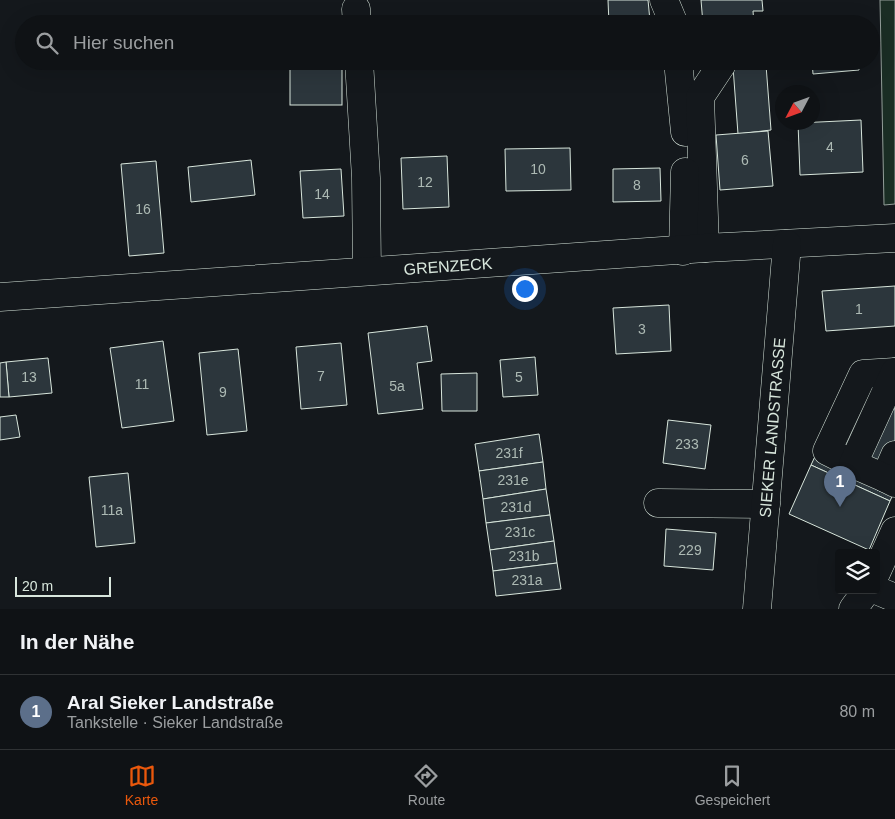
<!DOCTYPE html>
<html lang="de">
<meta charset="utf-8">
<style>
body{margin:0;font-family:Helvetica,sans-serif;background:#1d2022;color:#f1f3f6}
.controls{position:absolute;right:15px;bottom:15px;display:grid;overflow:hidden;border-radius:5px;box-shadow:0 5px 20px #0002}
.controls button{width:45px;height:45px;display:grid;place-items:center;padding:0;border:0;border-bottom:1px solid #2f3234;background:#0f1215;color:#f1f3f6;font:25px sans-serif}
.compass{position:absolute;left:775px;top:85px;width:45px;height:45px;border-radius:50%;background:#0f1215;box-shadow:0 5px 20px #0002;rotate:229deg}
.scale{position:absolute;left:15px;bottom:12px;width:96px;box-sizing:border-box;padding-left:5px;border:2px solid #d8e6dc;border-top:0;font-size:14px;line-height:18px;white-space:nowrap;color:#d8e6dc;-webkit-text-stroke:4px #14181c;paint-order:stroke}
.you{position:absolute;left:524px;top:288px;width:18px;height:18px;margin:-12px;border:4px solid #fff;border-radius:50%;background:#1a73e8;box-shadow:0 0 0 8px #1a73e833}
.badge{display:grid;place-items:center;width:32px;height:32px;border-radius:50%;background:#ea580c;color:#fff;font-size:16px;font-weight:700}
.pin{position:absolute;translate:-50% -41px;filter:drop-shadow(0 1px 2px #0008)}
.pin::after{content:'';position:absolute;top:26px;width:18px;height:15px;background:inherit;clip-path:polygon(0 0,100% 0,50% 100%)}
.list{margin:0;padding:0;list-style:none}
h2{display:flex;justify-content:space-between;align-items:center;height:65px;margin:0;padding:0 20px;font-size:21px}
h2 small{font-size:16px;font-weight:400;color:#9b9ea0}
.list li{display:grid;grid-template-columns:32px 1fr auto;gap:15px;align-items:center;box-sizing:border-box;height:75px;padding:0 20px;border-top:1px solid #2f3234}
.list b{display:block;font-size:19px;white-space:nowrap}
.list p{margin:0;font-size:16px;white-space:nowrap;color:#9b9ea0}
.list em{font-size:16px;font-style:normal;color:#9b9ea0}
.icon{flex:none;width:28px;height:28px;fill:none;stroke:currentColor;stroke-width:2;stroke-linecap:round;stroke-linejoin:round}
.map{position:relative;flex:none;width:895px;height:609px;overflow:hidden}
.search{position:absolute;background:#0f1215;box-shadow:0 5px 20px #0002;left:15px;right:15px;top:15px;height:55px;display:flex;align-items:center;gap:12px;box-sizing:border-box;padding:0 18px;border-radius:28px;color:#9b9ea0;font-size:19px}
.sheet{height:140px;background:#0f1215}
nav{display:flex;justify-content:space-around;align-items:center;box-sizing:border-box;height:70px;border-top:1px solid #2f3234;background:#0f1215;font-size:14px;color:#9b9ea0}
nav a{display:grid;justify-items:center;gap:2px}
nav .on{color:#ea580c}
.map>svg:first-child{display:block}
.green{fill:#1a2d24;stroke:#939e99}
.building{fill:#2c363c;stroke:#d8e6dc}
.lines{fill:none;stroke-linecap:round;stroke-linejoin:round}
.minor-casing{stroke:#d8e6dc;stroke-width:29}
.minor{stroke:#14181c;stroke-width:28}
.labels{text-anchor:middle;stroke-width:4;stroke-linejoin:round;paint-order:stroke}
.number-label{font-size:14px;fill:#adbab4}
.street-label{font-size:16px;fill:#d8e6dc;stroke:#14181c}
</style>
<div class="map">
<svg width="895" height="609" viewBox="0 0 895 609">
<rect width="100%" height="100%" fill="#14181c"/>
<polygon class="green" points="880,0 895,0 895,204 884,205"/>
<g class="building">
<polygon points="608,0 648,0 650,21 609,24"/>
<polygon points="701,0 762,0 763,11 753,11 754,24 703,24"/>
<polygon points="854,19 855,24 808,24 808,23"/>
<rect x="290" y="61" width="52" height="44"/>
<polygon points="812,61 858,61 859,70 813,74"/>
<polygon points="766,65 771,130 738,134 733,67"/>
<polygon points="861,120 863,172 800,175 798,123"/>
<polygon points="768,131 773,186 720,190 716,135"/>
<polygon points="570,148 571,190 506,191 505,149"/>
<polygon points="447,156 449,207 403,209 401,158"/>
<polygon points="251,160 255,195 191,202 188,167"/>
<polygon points="156,161 164,253 129,256 121,164"/>
<polygon points="660,168 661,201 613,202 613,169"/>
<polygon points="341,169 344,216 303,218 300,171"/>
<polygon points="895,286 895,326 826,331 822,291"/>
<polygon points="669,305 671,351 616,354 613,308"/>
<polygon points="427,326 432,361 417,363 423,409 378,414 368,333"/>
<polygon points="163,341 174,421 122,428 110,348"/>
<polygon points="341,343 347,405 301,409 296,347"/>
<polygon points="238,349 247,431 207,435 199,353"/>
<polygon points="535,357 538,395 503,397 500,360"/>
<polygon points="48,358 52,393 9,397 6,362"/>
<polygon points="6,362 9,397 0,397 0,363"/>
<polygon points="477,373 477,411 442,411 441,374"/>
<polygon points="847,388 895,409 895,490 890,501 811,465"/>
<polygon points="16,415 20,437 0,440 0,417"/>
<polygon points="668,420 711,425 705,469 663,463"/>
<polygon points="539,434 543,462 479,471 475,444"/>
<polygon points="543,462 546,489 483,499 479,471"/>
<polygon points="811,465 890,501 869,550 789,514"/>
<polygon points="128,473 135,543 96,547 89,477"/>
<polygon points="546,489 550,515 486,523 483,499"/>
<polygon points="550,515 554,541 490,550 486,523"/>
<polygon points="666,529 716,533 713,570 664,566"/>
<polygon points="554,541 557,563 493,571 490,550"/>
<polygon points="557,563 561,589 496,596 493,571"/>
</g>
<g class="lines">
<defs>
<g id="minor">
<polyline points="664,0 674,24"/>
<polyline points="356,9 357,24"/>
<polyline points="359,61 366,178 367,271"/>
<polyline points="678,61 685,132"/>
<polyline points="705,248 700,97 722,64"/>
<polyline points="683,251 685,172"/>
<path id="s1" d="M0,297L705,248L895,238"/>
<polyline points="895,455 885,478 895,483"/>
<polyline points="853,464 827,451 863,374 895,372"/>
<polyline points="885,478 853,464 895,372"/>
<polyline points="658,503 766,504"/>
<polyline points="876,573 895,531"/>
<polyline points="876,590 895,598"/>
<path id="s2" d="M757,609L787,244"/>
<polyline points="853,609 867,590"/>
</g>
</defs>
<use href="#minor" class="minor-casing"/>
<use href="#minor" class="minor"/>
</g>
<g class="labels">
<g class="number-label">
<text x="830" y="152">4</text>
<text x="745" y="165">6</text>
<text x="538" y="174">10</text>
<text x="425" y="187">12</text>
<text x="637" y="190">8</text>
<text x="322" y="199">14</text>
<text x="143" y="214">16</text>
<text x="859" y="314">1</text>
<text x="642" y="334">3</text>
<text x="321" y="381">7</text>
<text x="29" y="382">13</text>
<text x="519" y="382">5</text>
<text x="142" y="389">11</text>
<text x="397" y="391">5a</text>
<text x="223" y="397">9</text>
<text x="687" y="449">233</text>
<text x="509" y="458">231f</text>
<text x="513" y="485">231e</text>
<text x="516" y="512">231d</text>
<text x="112" y="515">11a</text>
<text x="520" y="537">231c</text>
<text x="690" y="555">229</text>
<text x="524" y="561">231b</text>
<text x="527" y="585">231a</text>
</g>
<g class="street-label">
<text dy="6" stroke="none"><textPath href="#s1" startOffset="449">GRENZECK</textPath></text>
<text dy="6" stroke="none"><textPath href="#s2" startOffset="182">SIEKER LANDSTRASSE</textPath></text>
</g>
</g>
</svg>
<div class="controls">
<button><svg class="icon" aria-label="layers" viewBox="0 0 24 24"><path d="M12 4l9 5-9 5-9-5zM3 14l9 5 9-5"/></svg></button>
</div>
<svg class="compass" viewBox="-18 -18 36 36"><path d="M0-13l5 13h-10z" fill="#e53935"/><path d="M0 13l5-13h-10z" fill="#9b9ea0"/></svg>
<div class="scale">20 m</div>
<div class="you"></div>
<div class="pin badge" style="left:840px;top:507px;background:#5c6f8a">1</div>
<div class="search"><svg class="icon" aria-label="search" viewBox="0 0 24 24"><circle cx="10" cy="10" r="6"/><path d="M15 15l6 6"/></svg>Hier suchen</div>
</div>
<section class="sheet">
<h2>In der Nähe<small></small></h2>
<ul class="list">
<li><span class="badge" style="background:#5c6f8a">1</span><div><b>Aral Sieker Landstraße</b><p>Tankstelle · Sieker Landstraße</p></div><em>80 m</em></li>
</ul>
</section>
<nav>
<a class="on"><svg class="icon" aria-label="map" viewBox="0 0 24 24"><path d="M3 6l6-2 6 2 6-2v14l-6 2-6-2-6 2zM9 4v14M15 6v14"/></svg>Karte</a>
<a><svg class="icon" aria-label="directions" viewBox="0 0 24 24"><path d="M12 3l9 9-9 9-9-9zM9 14v-3h6M13 9l2 2-2 2"/></svg>Route</a>
<a><svg class="icon" aria-label="saved" viewBox="0 0 24 24"><path d="M7 4h10v16l-5-4-5 4z"/></svg>Gespeichert</a>
</nav>
